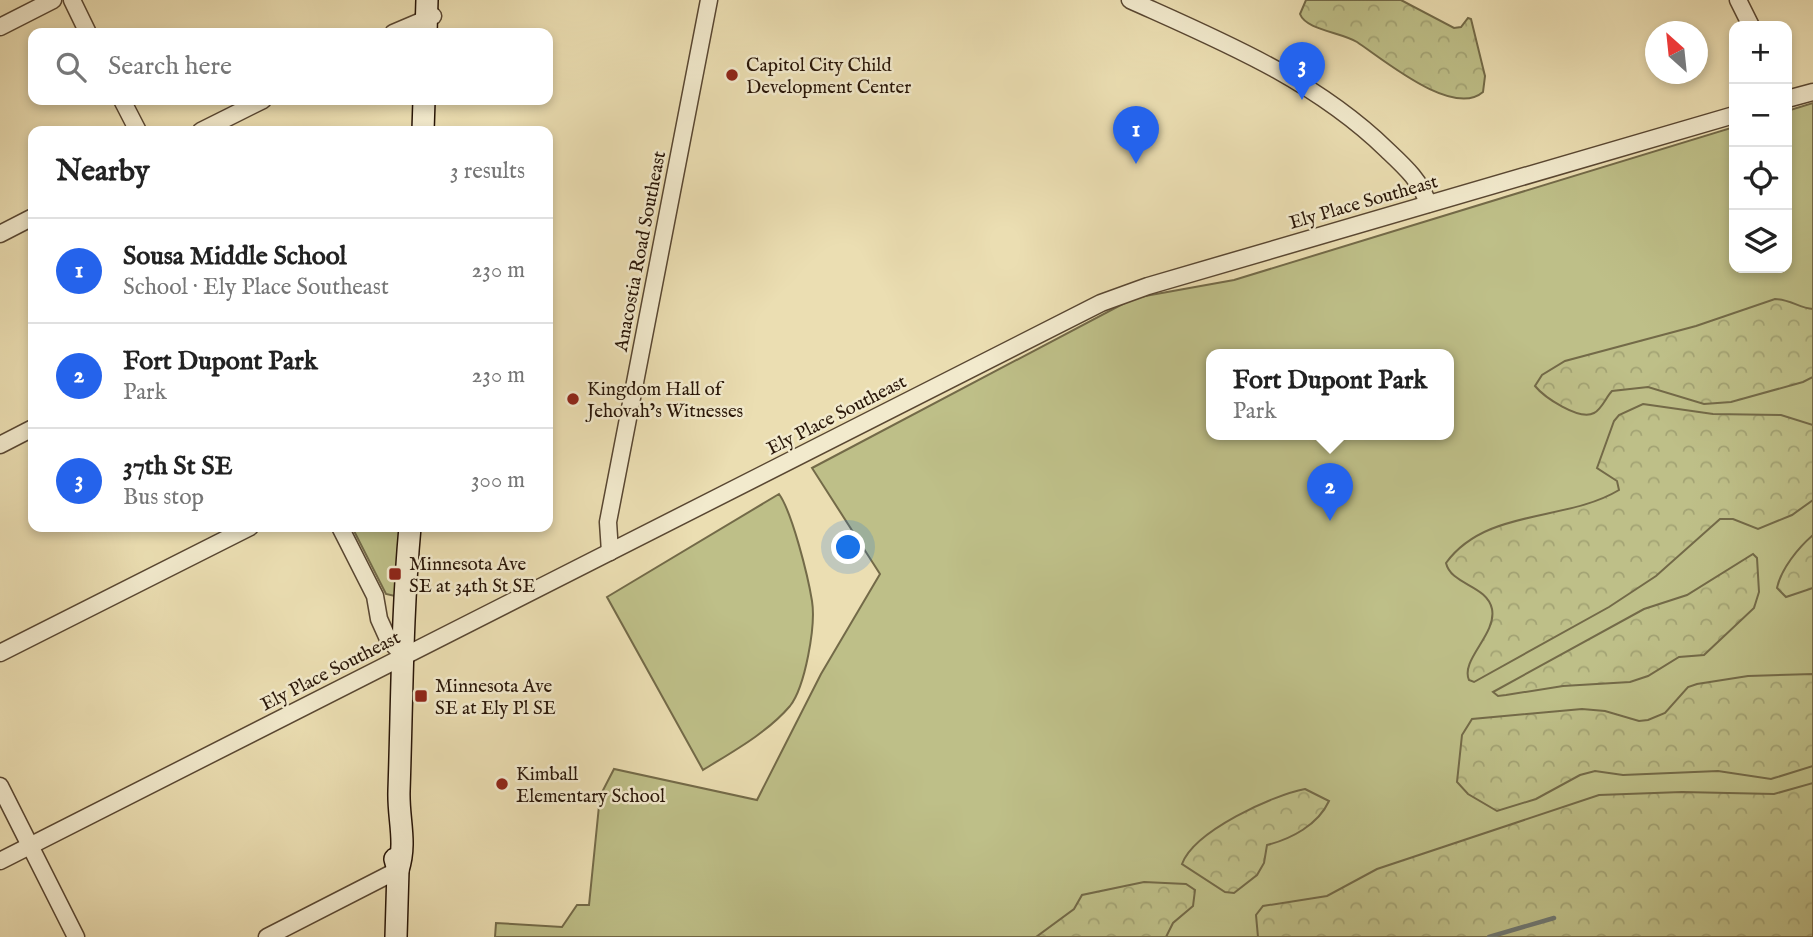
<!DOCTYPE html>
<meta charset="utf-8">
<style>
body{margin:0;font-family:"IM FELL English",serif;background:#f2f2f2;color:#222}
.controls{position:absolute;right:21px;top:21px;display:grid;overflow:hidden;border-radius:14px;box-shadow:0 4px 10px #0003}
.controls button{width:63px;height:63px;display:grid;place-items:center;padding:0;border:0;border-bottom:2px solid #e0e0e0;background:#fff;color:#222;font:35px sans-serif}
.compass{position:absolute;left:1645px;top:21px;width:63px;height:63px;border-radius:50%;background:#fff;box-shadow:0 4px 10px #0003;rotate:333deg}
.you{position:absolute;left:849px;top:548px;width:24px;height:24px;margin:-18px;border:5px solid #fff;border-radius:50%;background:#1a73e8;box-shadow:0 0 0 10px #1a73e833}
.badge{display:grid;place-items:center;width:46px;height:46px;border-radius:50%;background:#2563eb;color:#fff;font-size:23px;font-weight:700}
.pin{position:absolute;translate:-50% -58px;filter:drop-shadow(0 2px 4px #0008)}
.pin::after{content:'';position:absolute;top:37px;width:24px;height:21px;background:inherit;clip-path:polygon(0 0,100% 0,50% 100%)}
.popup{position:absolute;left:1206px;top:349px;width:248px;height:91px;box-sizing:border-box;display:grid;place-content:center;border-radius:14px;background:#fff;filter:drop-shadow(0 2px 5px #0005);font-size:23px;white-space:nowrap;color:#767676}
.popup b{font-size:26px;color:#222}
.popup::after{content:'';position:absolute;left:50%;top:100%;margin-left:-14px;border:14px solid transparent;border-top-color:#fff}
.list{margin:0;padding:0;list-style:none}
h2{display:flex;justify-content:space-between;align-items:center;height:91px;margin:0;padding:0 28px;font-size:30px}
h2 small{font-size:23px;font-weight:400;color:#767676}
.list li{display:grid;grid-template-columns:46px 1fr auto;gap:21px;align-items:center;box-sizing:border-box;height:105px;padding:0 28px;border-top:2px solid #e0e0e0}
.list b{display:block;font-size:26px;white-space:nowrap}
.list p{margin:0;font-size:23px;white-space:nowrap;color:#767676}
.list em{font-size:23px;font-style:normal;color:#767676}
.icon{flex:none;width:38px;height:38px;fill:none;stroke:currentColor;stroke-width:2;stroke-linecap:round;stroke-linejoin:round}
.map{position:relative;flex:none;width:1813px;height:937px;overflow:hidden}
.search{position:absolute;background:#fff;box-shadow:0 4px 10px #0003;left:28px;top:28px;width:525px;height:77px;display:flex;align-items:center;gap:18px;box-sizing:border-box;padding:0 24px;border-radius:14px;color:#767676;font-size:26px}
.panel{position:absolute;background:#fff;box-shadow:0 4px 10px #0003;left:28px;top:126px;width:525px;height:406px;border-radius:14px}
.map>svg:first-child{display:block}
.green{fill:#bebf88;stroke:#736a48;stroke-width:2;fill-rule:evenodd}
.forest{fill:url(#forest-crowns);stroke:#736a48;stroke-width:2}
.lines{fill:none;stroke-linecap:round;stroke-linejoin:round}
.stream{stroke:#6f7771;stroke-width:4.5}
.street-casing{stroke:#594732;stroke-width:19}
.secondary-casing{stroke:#281507;stroke-width:24}
.street{stroke:#f2eacd;stroke-width:16}
.secondary{stroke:#f2eacd;stroke-width:21}
.poi-dot{fill:#8f2418;stroke:#f2eacd;stroke-width:2.5}
.labels{text-anchor:middle;stroke-width:5;stroke-linejoin:round;paint-order:stroke}
.poi-label{font-size:19px;fill:#281507;stroke:#f2eacd;text-anchor:start}
.street-label{font-size:19px;fill:#281507;stroke:#f2eacd}
</style>
<div class="map">
<svg width="1813" height="937" viewBox="0 0 1813 937">
<defs>
<pattern id="forest-crowns" width="20" height="18" patternUnits="userSpaceOnUse" patternTransform="scale(1.75)"><rect width="20" height="18" fill="#bebf88"/><path d="M2 6a3 3 0 1 1 6 0M12 15a3 3 0 1 1 6 0" fill="none" stroke="#a3a374"/></pattern>
</defs>
<rect width="100%" height="100%" fill="#ebdeb2"/>
<filter id="stains"><feTurbulence type="fractalNoise" baseFrequency=".00286" numOctaves="4"/><feColorMatrix values="0 0 0 0 .2 0 0 0 0 .09 0 0 0 0 .02 0 0 0 .5 -.17"/></filter>
<radialGradient id="worn" r=".72"><stop offset=".6" stop-color="#630" stop-opacity="0"/><stop offset="1" stop-color="#630" stop-opacity=".3"/></radialGradient>
<g class="green">
<path d="M1813,103V937H495L496,923L562,927L577,905H589L600,796L614,769L757,800L821,674L880,574L812,468L1134,298L1234,280L1734,127V268H1787V111ZM1211,355H1449V435H1211Z"/>
<path d="M779,494C792,512 808,576 812,601C816,626 805,687 790,706C767,733 732,752 703,770L607,597Z"/>
<polygon points="352,527 401,527 395,596 386,594"/>
</g>
<g class="forest">
<path d="M1306,0H1401L1454,28L1461,27L1468,18L1471,19L1485,76L1483,92C1453,118 1384,60 1357,42C1341,32 1306,30 1300,14Z"/>
<path d="M1775,299C1790,299 1799,308 1813,309V377L1803,382L1731,402L1704,404L1648,387L1612,391C1606,397 1602,409 1594,413C1579,421 1544,397 1535,386L1542,375L1565,361L1696,326Z"/>
<path d="M1643,404L1713,414L1781,415L1813,425V500L1792,515L1758,529L1733,519H1720L1656,576L1609,607L1474,682L1469,680C1460,660 1497,634 1492,609C1487,585 1451,585 1446,563C1486,508 1566,522 1619,490L1617,481L1597,468L1614,421L1619,415Z"/>
<path d="M1813,535V588L1786,597L1777,588C1781,569 1798,548 1813,535Z"/>
<polygon points="1753,554 1757,558 1759,592 1754,608 1704,655 1679,657 1648,676 1630,682 1563,686 1506,695 1498,696 1493,692 1644,609 1687,595"/>
<polygon points="1813,674 1813,766 1771,779 1718,771 1623,775 1595,771 1580,775 1536,799 1497,811 1468,794 1457,782 1462,735 1472,719 1582,709 1605,711 1639,721 1648,720 1665,713 1688,687 1697,684 1748,676"/>
<polygon points="1813,783 1813,937 1258,937 1256,915 1263,906 1327,896 1377,869 1599,795 1682,792 1774,794"/>
<path d="M1305,789L1329,801C1318,825 1291,839 1267,845L1264,863L1257,875L1234,893L1225,892L1182,864C1194,831 1273,795 1305,789Z"/>
<polygon points="1144,882 1186,884 1195,890 1193,906 1173,923 1166,937 1036,937 1074,909 1082,895"/>
</g>
<g class="lines">
<polyline class="stream" points="1489,937 1554,918"/>
<defs>
<g id="street">
<polyline points="72,0 88,33"/>
<path d="M1130,0C1221,41 1314,79 1387,150C1404,166 1421,181 1428,204"/>
<polyline points="1738,0 1751,26"/>
<polyline points="0,27 53,0"/>
<polyline points="393,33 433,16"/>
<polyline points="1787,99 1813,92"/>
<polyline points="122,100 138,131"/>
<polyline points="201,131 263,100"/>
<polyline points="0,234 33,217"/>
<polyline points="0,445 33,428"/>
<polyline points="340,527 375,596 379,619 388,639 404,656"/>
<polyline points="610,552 608,522 709,0"/>
<polyline points="0,653 250,527"/>
<polyline points="0,786 76,937"/>
<polyline points="0,861 1101,303 1148,286 1734,115"/>
<polyline points="267,937 398,870"/>
</g>
<g id="secondary">
<polyline points="426,33 427,0"/>
<polyline points="423,131 424,100"/>
<polyline points="395,859 398,870 396,937"/>
<path d="M398,870C407,842 398,819 399,791C402,702 402,614 410,527"/>
</g>
</defs>
<use href="#street" class="street-casing"/>
<use href="#secondary" class="secondary-casing"/>
<use href="#street" class="street"/>
<use href="#secondary" class="secondary"/>
</g>
<g class="poi-dot">
<circle cx="732" cy="75" r="7"/>
<circle cx="573" cy="399" r="7"/>
<rect x="388" y="567" width="14" height="14" rx="3.5"/>
<rect x="414" y="689" width="14" height="14" rx="3.5"/>
<circle cx="502" cy="784" r="7"/>
</g>
<g class="labels">
<g class="poi-label">
<text x="746" y="71">Capitol City Child<tspan x="746" dy="22">Development Center</tspan></text>
<text x="587" y="395">Kingdom Hall of<tspan x="587" dy="22">Jehovah’s Witnesses</tspan></text>
<text x="409" y="570">Minnesota Ave<tspan x="409" dy="22">SE at 34th St SE</tspan></text>
<text x="435" y="692">Minnesota Ave<tspan x="435" dy="22">SE at Ely Pl SE</tspan></text>
<text x="516" y="780">Kimball<tspan x="516" dy="22">Elementary School</tspan></text>
</g>
<g class="street-label">
<text transform="translate(1363 201) rotate(-16)" y="7">Ely Place Southeast</text>
<text transform="translate(639 251) rotate(-79)" y="7">Anacostia Road Southeast</text>
<text transform="translate(836 414) rotate(-27)" y="7">Ely Place Southeast</text>
<text transform="translate(330 670) rotate(-27)" y="7">Ely Place Southeast</text>
</g>
</g>
<rect width="100%" height="100%" filter="url(#stains)"/>
<rect width="100%" height="100%" fill="url(#worn)"/>
</svg>
<div class="controls">
<button>+</button>
<button>−</button>
<button><svg class="icon" aria-label="locate" viewBox="0 0 24 24"><circle cx="12" cy="12" r="6"/><path d="M12 2v4M12 18v4M2 12h4M18 12h4"/></svg></button>
<button><svg class="icon" aria-label="layers" viewBox="0 0 24 24"><path d="M12 4l9 5-9 5-9-5zM3 14l9 5 9-5"/></svg></button>
</div>
<svg class="compass" viewBox="-18 -18 36 36"><path d="M0-13l5 13h-10z" fill="#e53935"/><path d="M0 13l5-13h-10z" fill="#767676"/></svg>
<div class="you"></div>
<div class="pin badge" style="left:1136px;top:164px">1</div>
<div class="pin badge" style="left:1330px;top:521px">2</div>
<div class="popup"><b>Fort Dupont Park</b>Park</div>
<div class="pin badge" style="left:1302px;top:100px">3</div>
<div class="search"><svg class="icon" aria-label="search" viewBox="0 0 24 24"><circle cx="10" cy="10" r="6"/><path d="M15 15l6 6"/></svg>Search here</div>
<section class="panel">
<h2>Nearby<small>3 results</small></h2>
<ul class="list">
<li><span class="badge">1</span><div><b>Sousa Middle School</b><p>School · Ely Place Southeast</p></div><em>230 m</em></li>
<li><span class="badge">2</span><div><b>Fort Dupont Park</b><p>Park</p></div><em>230 m</em></li>
<li><span class="badge">3</span><div><b>37th St SE</b><p>Bus stop</p></div><em>300 m</em></li>
</ul>
</section>
</div>
